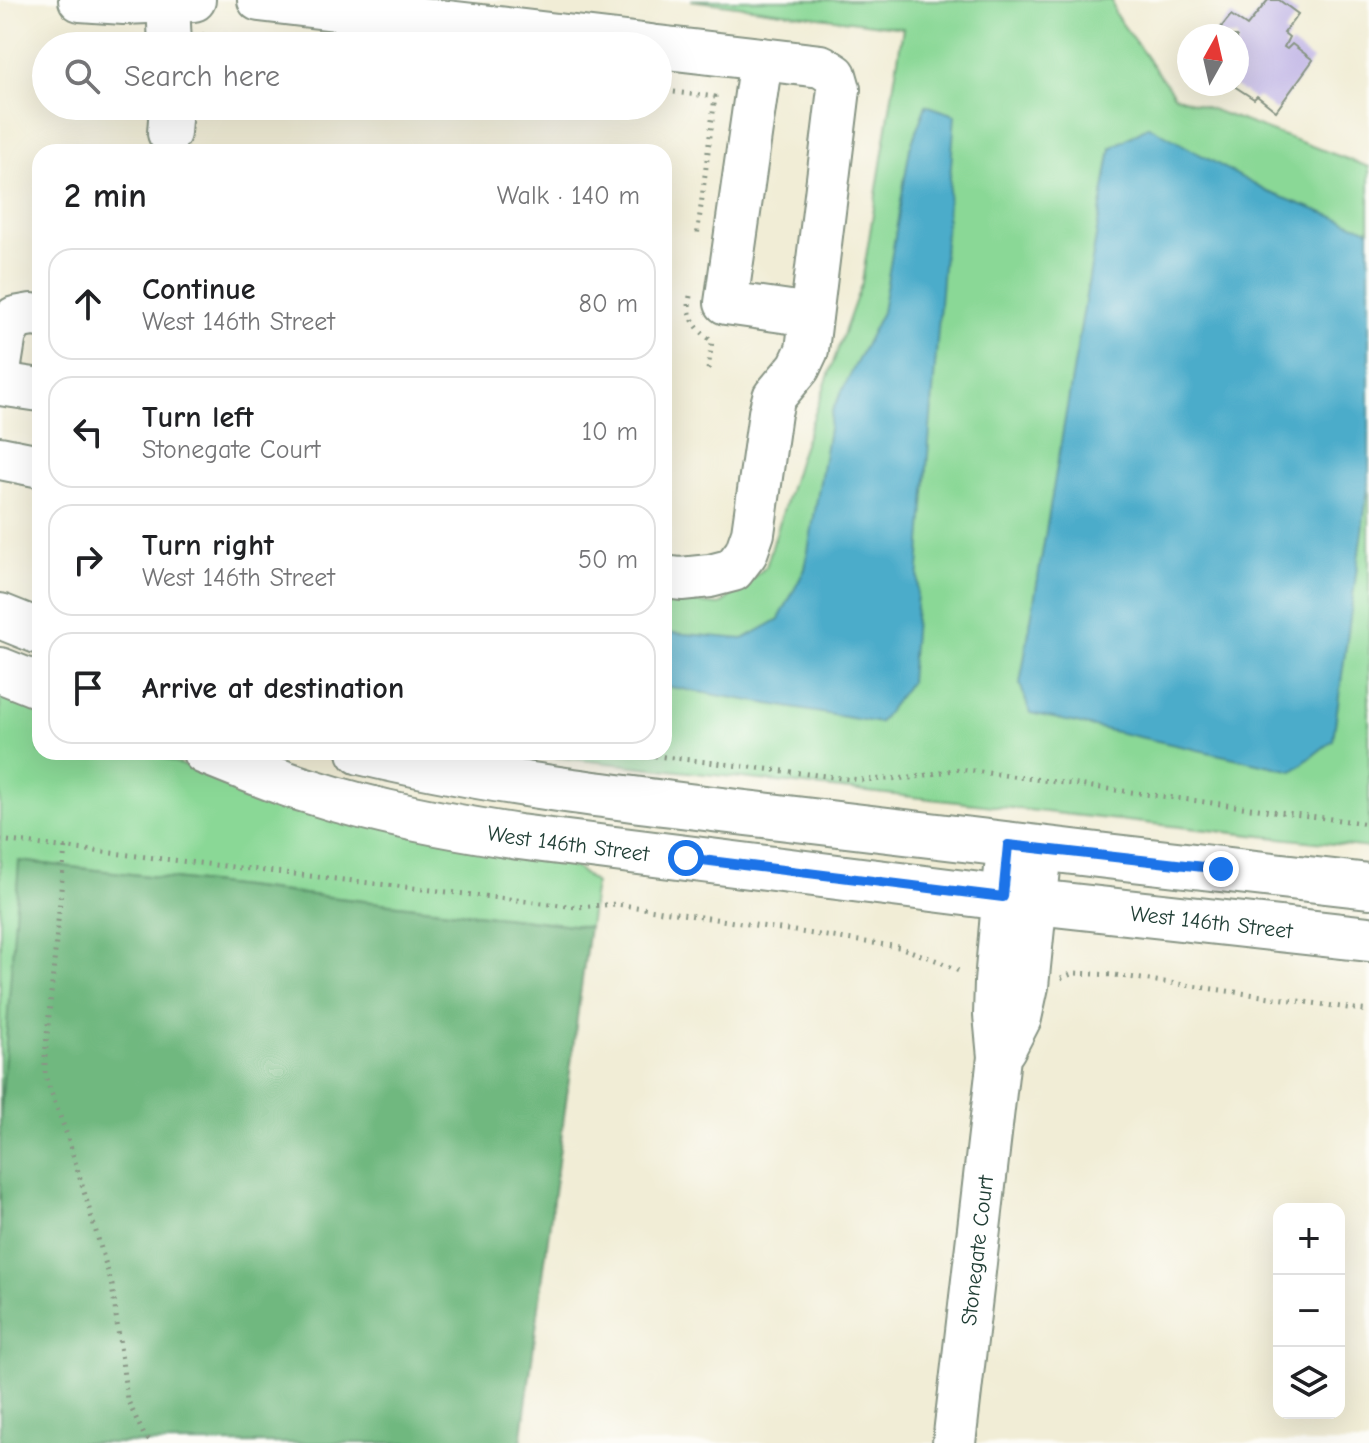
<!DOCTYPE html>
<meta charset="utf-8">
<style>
body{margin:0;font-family:"Comic Neue",sans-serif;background:#f6f6f6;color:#202124}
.controls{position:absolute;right:24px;bottom:24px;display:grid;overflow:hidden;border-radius:16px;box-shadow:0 8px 32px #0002}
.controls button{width:72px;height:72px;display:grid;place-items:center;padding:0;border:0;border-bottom:2px solid #e0e0e0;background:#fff;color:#202124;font:40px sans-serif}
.compass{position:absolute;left:1177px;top:24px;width:72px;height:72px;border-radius:50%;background:#fff;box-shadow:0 8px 32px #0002;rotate:8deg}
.stop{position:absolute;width:24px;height:24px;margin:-18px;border:6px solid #1a73e8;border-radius:50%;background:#fff}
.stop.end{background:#1a73e8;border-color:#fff;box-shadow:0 2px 8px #0008}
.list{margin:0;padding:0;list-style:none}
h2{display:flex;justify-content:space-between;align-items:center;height:104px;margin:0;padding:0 32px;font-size:34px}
h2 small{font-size:26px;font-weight:400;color:#757577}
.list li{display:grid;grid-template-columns:52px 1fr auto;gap:24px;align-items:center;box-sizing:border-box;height:112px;margin:0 16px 16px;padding:0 16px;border:2px solid #e0e0e0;border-radius:24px}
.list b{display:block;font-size:30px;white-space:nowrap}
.list p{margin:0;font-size:26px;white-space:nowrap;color:#757577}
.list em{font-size:26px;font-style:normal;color:#757577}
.icon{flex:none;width:44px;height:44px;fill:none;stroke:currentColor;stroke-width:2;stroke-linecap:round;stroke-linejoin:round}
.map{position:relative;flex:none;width:1369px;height:1443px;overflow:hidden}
.search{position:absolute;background:#fff;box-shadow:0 8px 32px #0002;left:32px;top:32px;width:640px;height:88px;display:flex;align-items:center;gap:20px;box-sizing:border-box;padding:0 28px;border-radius:44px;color:#757577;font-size:30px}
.panel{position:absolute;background:#fff;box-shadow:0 8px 32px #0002;left:32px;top:144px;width:640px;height:616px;border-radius:24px}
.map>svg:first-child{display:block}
.green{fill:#8ad896;stroke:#548a65;stroke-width:2}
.forest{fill:#6fb87f;stroke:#477a5a;stroke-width:2}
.water{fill:#4bacca;stroke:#35747f;stroke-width:2}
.building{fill:#c2b7e6}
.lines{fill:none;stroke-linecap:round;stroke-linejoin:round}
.minor-casing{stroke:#889585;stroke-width:46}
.major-casing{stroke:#889585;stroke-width:48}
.path{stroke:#889585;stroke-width:5;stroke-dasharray:2 6;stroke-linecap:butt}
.minor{stroke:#fff;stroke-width:42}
.major{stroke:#fff;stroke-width:44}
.route{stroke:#1a73e8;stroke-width:10}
.labels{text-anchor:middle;stroke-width:8;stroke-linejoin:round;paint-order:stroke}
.street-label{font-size:22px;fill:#1f3d34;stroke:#fdfcf7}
</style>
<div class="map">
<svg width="1369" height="1443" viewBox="0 0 1369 1443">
<rect width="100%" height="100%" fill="#fdfcf7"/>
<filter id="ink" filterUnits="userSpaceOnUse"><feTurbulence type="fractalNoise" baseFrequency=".0125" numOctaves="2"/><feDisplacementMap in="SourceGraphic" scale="16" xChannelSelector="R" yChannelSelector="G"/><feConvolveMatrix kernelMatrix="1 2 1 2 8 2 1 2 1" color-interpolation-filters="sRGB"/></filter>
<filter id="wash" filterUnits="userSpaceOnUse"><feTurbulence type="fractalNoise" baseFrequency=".006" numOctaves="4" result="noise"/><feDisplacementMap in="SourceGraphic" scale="32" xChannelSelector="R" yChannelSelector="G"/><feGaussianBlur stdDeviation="1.8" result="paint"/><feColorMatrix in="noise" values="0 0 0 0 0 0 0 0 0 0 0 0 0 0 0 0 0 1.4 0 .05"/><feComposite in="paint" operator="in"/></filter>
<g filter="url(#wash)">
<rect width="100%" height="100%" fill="#f1edd6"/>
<g class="green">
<polygon points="691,0 1112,0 1115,14 1175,96 1369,167 1369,848 509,752 664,752 664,599 720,605 766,567 799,458 862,282 903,28"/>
<polygon points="0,691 40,708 40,752 150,752 283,806 569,863 595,883 589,927 20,861 0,1123"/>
</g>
<polygon class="forest" points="19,861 589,927 521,1443 0,1443 0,1123"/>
<g class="water">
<polygon points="926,105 955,115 910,682 879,723 664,686 664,632 743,639 779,619 805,569 832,411 882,312 910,148"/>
<polygon points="1149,126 1268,192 1367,229 1369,231 1369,481 1333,740 1293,771 1030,713 1020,684 1111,148"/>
</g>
<g id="blocks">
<polygon class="building" points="1268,0 1279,0 1298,14 1284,33 1289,37 1284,47 1287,49 1292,44 1313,60 1276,111 1257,96 1254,99 1231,84 1237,84 1237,36 1214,36 1231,15 1247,26"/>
</g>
</g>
<g filter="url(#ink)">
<use href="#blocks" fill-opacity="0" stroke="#889585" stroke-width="2"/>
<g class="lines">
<defs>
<g id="minor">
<polyline points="80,0 124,3 194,0"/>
<polyline points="259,0 651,46"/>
<polyline points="168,2 170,46"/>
<polyline points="658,47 821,66 835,75 839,89 807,350 799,367 774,397 770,413 753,533 746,553 733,570 710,576 681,579 664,577"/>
<polyline points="761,59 726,303 811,315"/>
<polyline points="169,133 171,106"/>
<polyline points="0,365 5,334 15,318 32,315 40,316"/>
<polyline points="0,384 40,390"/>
<polyline points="0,458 40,466"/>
<polyline points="1004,1049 1020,1018 1027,986 1041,849"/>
<path id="s1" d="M954,1443L999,1057L995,1015L996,982L1008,845"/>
</g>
<g id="major">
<polyline points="0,616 40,632"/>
<polyline points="0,670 40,686"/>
<path id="s2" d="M205,752C239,765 273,781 309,791C377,813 448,826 519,837L1036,902L1369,939"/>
<path d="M360,752C498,785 639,800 779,817C976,841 1172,864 1369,886"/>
</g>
</defs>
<use href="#minor" class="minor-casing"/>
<use href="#major" class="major-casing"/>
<g class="path">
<polyline points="202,35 290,46"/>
<polyline points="658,90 715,97 697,237"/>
<path d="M690,296C686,317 696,328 712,341L708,370"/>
<polyline points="623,752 859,780 910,778 959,769 1369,824"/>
<polyline points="0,840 577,907 616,904 899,947 938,961 963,973"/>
<polyline points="65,848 45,1057 45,1076 67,1135 112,1285 127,1399 144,1435 152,1443"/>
<polyline points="1061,978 1074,973 1114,975 1369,1011"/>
</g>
<use href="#minor" class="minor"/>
<use href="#major" class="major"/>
</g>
</g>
<g class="lines" filter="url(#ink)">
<polyline class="route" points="686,858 1003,897 1008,845 1221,869"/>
</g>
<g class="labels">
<g class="street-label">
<text dy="8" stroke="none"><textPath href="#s2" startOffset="376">West 146th Street</textPath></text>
<text dy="8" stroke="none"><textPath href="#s2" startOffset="1024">West 146th Street</textPath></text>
<text dy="8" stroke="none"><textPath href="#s1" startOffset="194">Stonegate Court</textPath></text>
</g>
</g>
</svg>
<div class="controls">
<button>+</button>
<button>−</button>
<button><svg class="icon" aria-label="layers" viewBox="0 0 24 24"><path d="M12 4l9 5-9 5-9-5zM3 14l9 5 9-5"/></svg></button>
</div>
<svg class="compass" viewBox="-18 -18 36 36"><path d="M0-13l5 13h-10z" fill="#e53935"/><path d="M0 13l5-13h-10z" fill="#757577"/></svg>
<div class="stop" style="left:686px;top:858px"></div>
<div class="stop end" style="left:1221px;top:869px"></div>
<div class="search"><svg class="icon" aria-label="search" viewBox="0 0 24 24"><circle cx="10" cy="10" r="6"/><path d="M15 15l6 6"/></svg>Search here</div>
<section class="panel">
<h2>2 min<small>Walk · 140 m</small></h2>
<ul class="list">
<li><svg class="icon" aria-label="ahead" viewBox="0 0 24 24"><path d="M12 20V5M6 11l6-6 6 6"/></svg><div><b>Continue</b><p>West 146th Street</p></div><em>80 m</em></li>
<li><svg class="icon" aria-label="left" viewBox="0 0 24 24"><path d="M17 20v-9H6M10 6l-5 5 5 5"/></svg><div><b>Turn left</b><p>Stonegate Court</p></div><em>10 m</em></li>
<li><svg class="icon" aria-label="right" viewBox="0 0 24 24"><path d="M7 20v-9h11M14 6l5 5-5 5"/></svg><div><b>Turn right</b><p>West 146th Street</p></div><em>50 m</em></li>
<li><svg class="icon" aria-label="arrive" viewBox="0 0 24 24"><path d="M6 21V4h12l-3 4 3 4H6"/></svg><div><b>Arrive at destination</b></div></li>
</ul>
</section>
</div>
